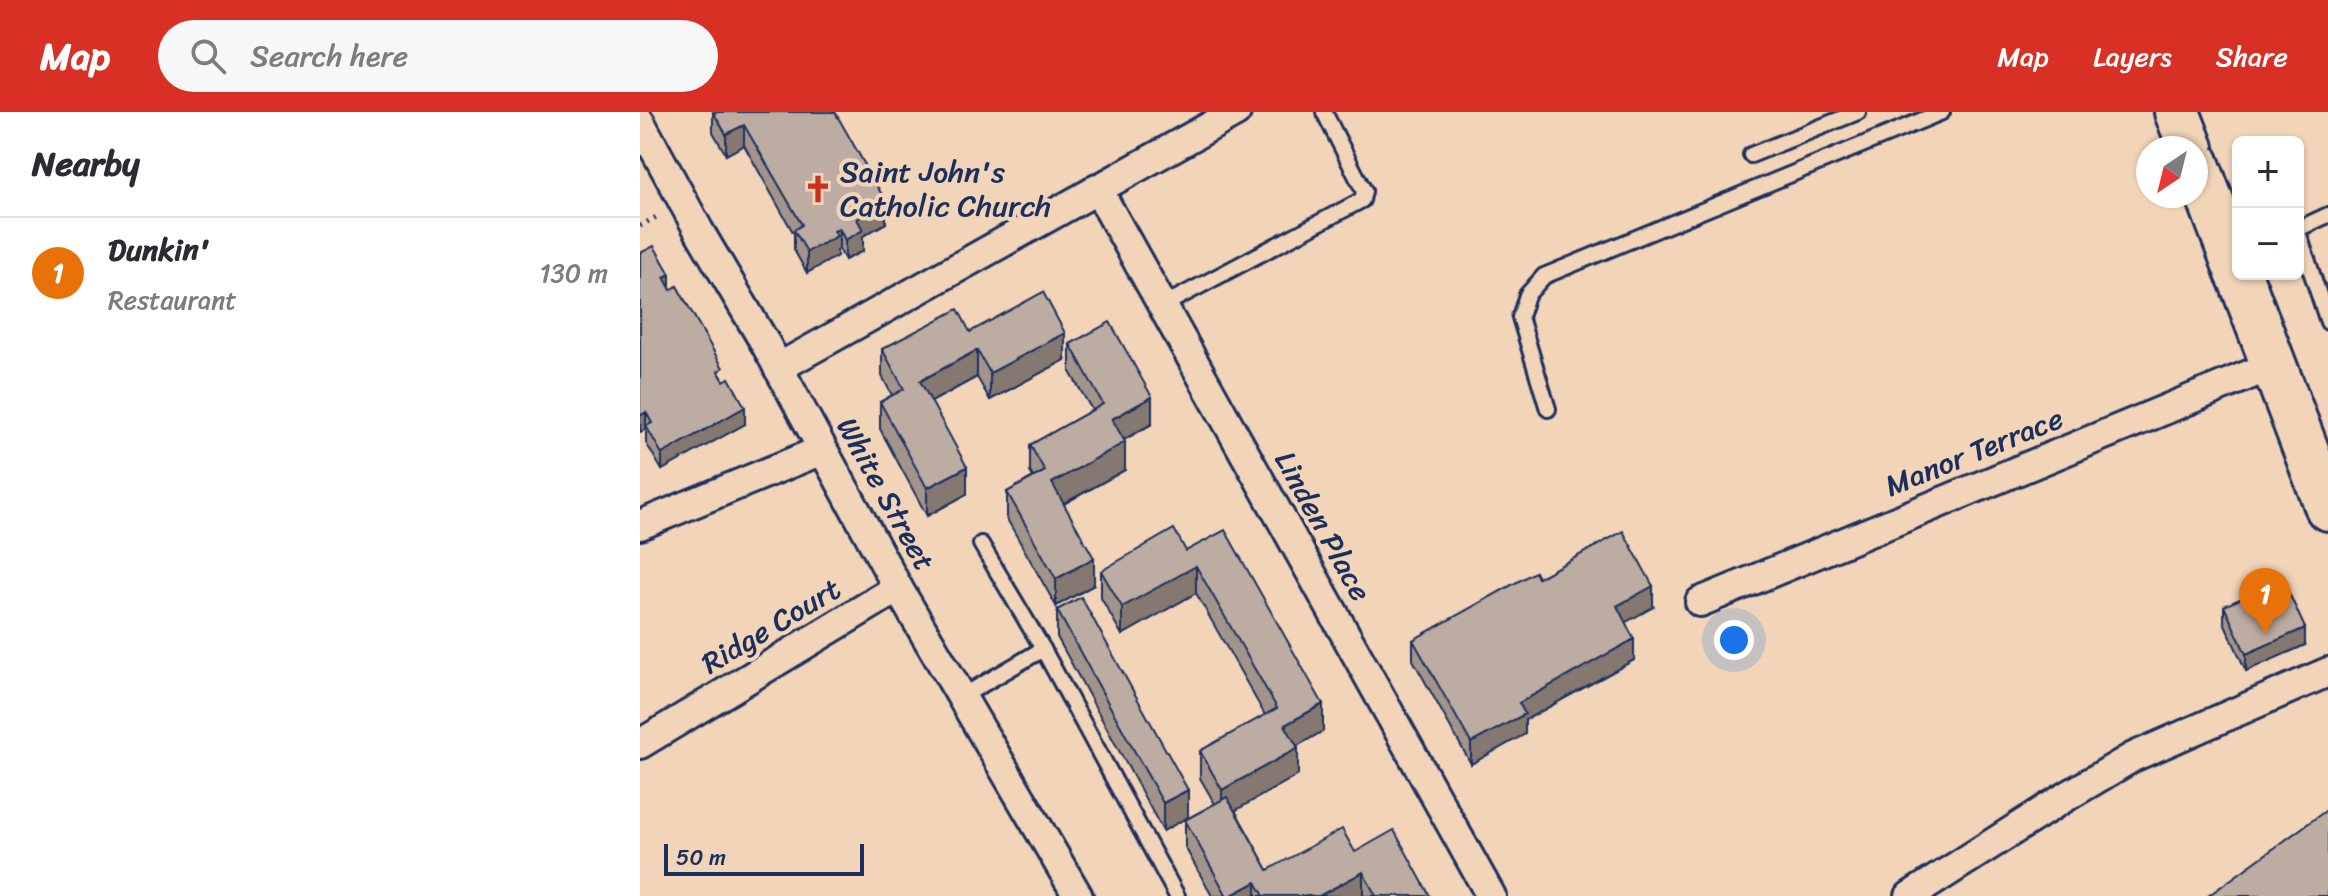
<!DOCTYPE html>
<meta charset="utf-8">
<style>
body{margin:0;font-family:Sriracha,sans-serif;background:#f7f7f7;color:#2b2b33}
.controls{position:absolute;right:24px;top:24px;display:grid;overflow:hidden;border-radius:12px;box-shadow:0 2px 6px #0004}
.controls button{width:72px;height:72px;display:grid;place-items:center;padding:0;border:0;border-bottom:2px solid #e1e1e2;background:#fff;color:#2b2b33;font:40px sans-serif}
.compass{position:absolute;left:1496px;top:24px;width:72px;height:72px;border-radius:50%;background:#fff;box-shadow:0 2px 6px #0004;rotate:215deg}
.scale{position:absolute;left:24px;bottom:20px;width:200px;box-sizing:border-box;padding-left:8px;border:4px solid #1b2f5e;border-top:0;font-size:22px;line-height:28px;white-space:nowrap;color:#1b2f5e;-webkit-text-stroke:6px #f2d5b8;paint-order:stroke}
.you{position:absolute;left:1094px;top:528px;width:28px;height:28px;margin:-20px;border:6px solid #fff;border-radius:50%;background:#1a73e8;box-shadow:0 0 0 12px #1a73e833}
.badge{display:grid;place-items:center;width:52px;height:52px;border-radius:50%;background:#d93025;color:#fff;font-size:26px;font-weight:700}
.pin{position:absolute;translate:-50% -66px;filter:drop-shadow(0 2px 4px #0008)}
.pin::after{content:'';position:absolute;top:42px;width:28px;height:24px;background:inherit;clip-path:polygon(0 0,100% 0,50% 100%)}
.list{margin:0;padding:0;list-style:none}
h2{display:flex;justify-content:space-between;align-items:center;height:104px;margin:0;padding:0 32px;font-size:34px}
h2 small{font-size:26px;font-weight:400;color:#7c7c81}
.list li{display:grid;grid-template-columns:52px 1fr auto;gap:24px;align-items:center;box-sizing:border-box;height:112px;padding:0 32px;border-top:2px solid #e1e1e2}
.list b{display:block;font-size:30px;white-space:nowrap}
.list p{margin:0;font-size:26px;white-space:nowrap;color:#7c7c81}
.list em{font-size:26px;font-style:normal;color:#7c7c81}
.icon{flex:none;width:44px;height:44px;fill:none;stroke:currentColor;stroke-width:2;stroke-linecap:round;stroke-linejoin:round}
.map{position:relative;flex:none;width:1688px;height:784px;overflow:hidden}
header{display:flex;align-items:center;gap:48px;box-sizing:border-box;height:112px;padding:0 40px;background:#d93025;color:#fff}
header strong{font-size:38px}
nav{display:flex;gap:44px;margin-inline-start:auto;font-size:28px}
.search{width:560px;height:72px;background:#f7f7f7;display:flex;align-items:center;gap:20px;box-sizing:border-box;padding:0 28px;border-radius:44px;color:#7c7c81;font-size:30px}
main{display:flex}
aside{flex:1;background:#fff}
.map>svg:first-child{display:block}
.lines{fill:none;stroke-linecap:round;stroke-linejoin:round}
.service-casing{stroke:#1b2f5e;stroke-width:20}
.minor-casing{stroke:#1b2f5e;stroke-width:34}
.primary-casing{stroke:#1b2f5e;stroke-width:50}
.path{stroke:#1b2f5e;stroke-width:5;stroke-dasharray:2 6;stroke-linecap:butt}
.service{stroke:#f2d5b8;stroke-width:14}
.minor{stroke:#f2d5b8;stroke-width:28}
.primary{stroke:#f2d5b8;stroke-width:44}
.wall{fill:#a3948b;stroke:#1b2f5e;stroke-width:2}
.shaded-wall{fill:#847871;stroke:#1b2f5e;stroke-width:2}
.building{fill:#bdaca2;stroke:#1b2f5e;stroke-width:2}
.labels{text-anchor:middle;stroke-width:8;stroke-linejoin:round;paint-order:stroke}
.poi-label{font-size:30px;fill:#1b2f5e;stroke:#f2d5b8;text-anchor:start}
.street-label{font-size:30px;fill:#1b2f5e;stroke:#f2d5b8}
</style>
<header>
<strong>Map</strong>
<div class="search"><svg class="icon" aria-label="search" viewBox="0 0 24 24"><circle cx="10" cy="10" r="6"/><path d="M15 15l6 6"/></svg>Search here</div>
<nav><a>Map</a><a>Layers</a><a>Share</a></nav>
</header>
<main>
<aside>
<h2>Nearby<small></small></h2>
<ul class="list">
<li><span class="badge" style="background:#e8710a">1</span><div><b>Dunkin'</b><p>Restaurant</p></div><em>130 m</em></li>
</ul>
</aside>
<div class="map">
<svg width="1688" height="784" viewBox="0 0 1688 784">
<rect width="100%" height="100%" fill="#f2d5b8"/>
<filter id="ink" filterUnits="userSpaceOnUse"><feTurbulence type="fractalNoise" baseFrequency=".0125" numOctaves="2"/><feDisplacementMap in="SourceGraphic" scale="16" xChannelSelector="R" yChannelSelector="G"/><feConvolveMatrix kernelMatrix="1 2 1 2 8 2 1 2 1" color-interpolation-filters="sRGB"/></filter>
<g filter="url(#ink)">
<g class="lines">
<defs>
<g id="service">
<polyline points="1111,43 1218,0"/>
<polyline points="1658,117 1688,103"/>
<polyline points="1658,120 1688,210"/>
<polyline points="522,194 722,88 724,79 684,0"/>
<polyline points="908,297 880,205 887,183 904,164 1302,0"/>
<polyline points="341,432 403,537"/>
<polyline points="321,585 403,537 537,784"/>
</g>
<g id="minor">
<polyline points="0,10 59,119 125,231 258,476 438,784"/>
<polyline points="457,76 851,784"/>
<polyline points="138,256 596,0"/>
<polyline points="0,413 182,338"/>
<polyline points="1060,490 1633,253"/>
<polyline points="0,632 258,476"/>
<polyline points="1270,784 1419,689 1493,645 1688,560"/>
</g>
<g id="primary">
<polyline points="1537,0 1551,36"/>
<polyline points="1556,50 1598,161"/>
<polyline points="1599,162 1688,396"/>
</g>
</defs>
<use href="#service" class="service-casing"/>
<use href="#minor" class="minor-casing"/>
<use href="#primary" class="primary-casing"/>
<polyline class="path" points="0,114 20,103"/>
<use href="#service" class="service"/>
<use href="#minor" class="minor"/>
<use href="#primary" class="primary"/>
</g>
<g class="wall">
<polygon points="73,0 195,0 246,111 223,124 223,139 205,148 199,137 197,138 197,144 167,161 154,138 154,122 104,33 86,43 73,20"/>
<polygon points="30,177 83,267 105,312 22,358 6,331 6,317 0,320"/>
<polygon points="330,220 425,248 350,288 337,265 291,290 327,382 287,404 240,317 240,290 252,283 242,264 242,237"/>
<polygon points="430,232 512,312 484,328 485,358 424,392 454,473 416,494 367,407 367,380 393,365 390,360 390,333 452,298 430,260"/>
<polygon points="546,439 683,619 657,634 658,663 595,698 628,758 715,740 790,784 572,784 545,735 545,708 575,692 560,666 560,639 625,603 556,481 482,523 461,486 461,459"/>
<polygon points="898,466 1013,495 985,510 994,548 885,608 885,622 831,652 773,548 773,528"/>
<polygon points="1584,494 1665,533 1606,559 1584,510"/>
<polygon points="417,498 548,705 523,719 417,525"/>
</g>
<g class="shaded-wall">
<polygon points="104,13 104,33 86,43 86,22"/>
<polygon points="246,90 246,111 223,124 223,139 205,148 205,128 217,107"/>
<polygon points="199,116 199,137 197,138 197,144 167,161 167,140"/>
<polygon points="30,162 30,178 24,165"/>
<polygon points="425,221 425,248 350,288 350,261"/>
<polygon points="337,238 337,265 280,296 280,269"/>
<polygon points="512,285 512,312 472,334 472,307"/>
<polygon points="105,295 105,312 22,358 22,342"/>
<polygon points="6,300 6,317 0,320 0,304"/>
<polygon points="485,330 485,358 412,398 412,371"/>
<polygon points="327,355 327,382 287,404 287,376"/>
<polygon points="454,446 454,473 416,494 416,467"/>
<polygon points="556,454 556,481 482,523 482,495"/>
<polygon points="1013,474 1013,495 977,515 977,494"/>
<polygon points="1665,516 1665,533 1606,559 1606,542"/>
<polygon points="994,527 994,548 885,608 885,622 831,652 831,631 879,591"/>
<polygon points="683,592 683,619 645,641 645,613"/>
<polygon points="658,636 658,663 582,706 582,678"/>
<polygon points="548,678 548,705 523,719 523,691"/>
<polygon points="723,760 723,784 679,784"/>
<polygon points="616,770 616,784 590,784"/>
</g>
<g class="building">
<polygon points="73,0 195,0 246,90 217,107 223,118 205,128 199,116 194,119 197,124 167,140 154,118 162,113 104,13 86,22"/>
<polygon points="14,134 30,162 24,165 31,178 37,174 83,256 78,259 84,269 89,266 105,295 22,342 6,314 12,311 6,300 0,304 0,141"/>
<polygon points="403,180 425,221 350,261 337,238 280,269 327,355 287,376 240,290 264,277 242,237 318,197 330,220"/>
<polygon points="470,210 512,285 472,307 485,330 412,371 454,446 416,467 367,380 405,359 390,333 463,292 430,232"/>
<polygon points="534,417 546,439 585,418 683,592 645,613 658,636 582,678 560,639 637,596 556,454 482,495 461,459"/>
<polygon points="983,419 1013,474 977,494 994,527 879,591 885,602 831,631 773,528 895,460 898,466"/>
<polygon points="1643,468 1665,516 1606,542 1584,494"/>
<polygon points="441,485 548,678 523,691 417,498"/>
<polygon points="587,685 628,758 702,717 715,740 754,718 790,784 736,784 723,760 679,784 624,784 616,770 590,784 587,784 545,708"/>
<polygon points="1688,697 1688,784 1568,784"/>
</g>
</g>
<defs>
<symbol id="church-bare" viewBox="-9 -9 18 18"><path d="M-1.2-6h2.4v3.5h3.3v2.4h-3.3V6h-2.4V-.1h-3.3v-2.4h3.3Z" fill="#c8321e" stroke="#f2d5b8" stroke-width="2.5" paint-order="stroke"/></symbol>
</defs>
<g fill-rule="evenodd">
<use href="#church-bare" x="158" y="57" width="40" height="40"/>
</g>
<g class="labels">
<g class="poi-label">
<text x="200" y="70">Saint John's<tspan x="200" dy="34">Catholic Church</tspan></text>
</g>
<g class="street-label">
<text transform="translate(1334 340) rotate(-22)" y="10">Manor Terrace</text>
<text transform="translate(246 382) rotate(61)" y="10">White Street</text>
<text transform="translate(683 414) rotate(61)" y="10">Linden Place</text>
<text transform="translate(131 514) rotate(-31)" y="10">Ridge Court</text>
</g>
</g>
</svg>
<div class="controls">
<button>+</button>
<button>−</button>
</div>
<svg class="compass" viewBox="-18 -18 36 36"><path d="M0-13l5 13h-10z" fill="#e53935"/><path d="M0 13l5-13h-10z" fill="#7c7c81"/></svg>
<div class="scale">50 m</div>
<div class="you"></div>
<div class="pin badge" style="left:1625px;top:522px;background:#e8710a">1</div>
</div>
</main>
